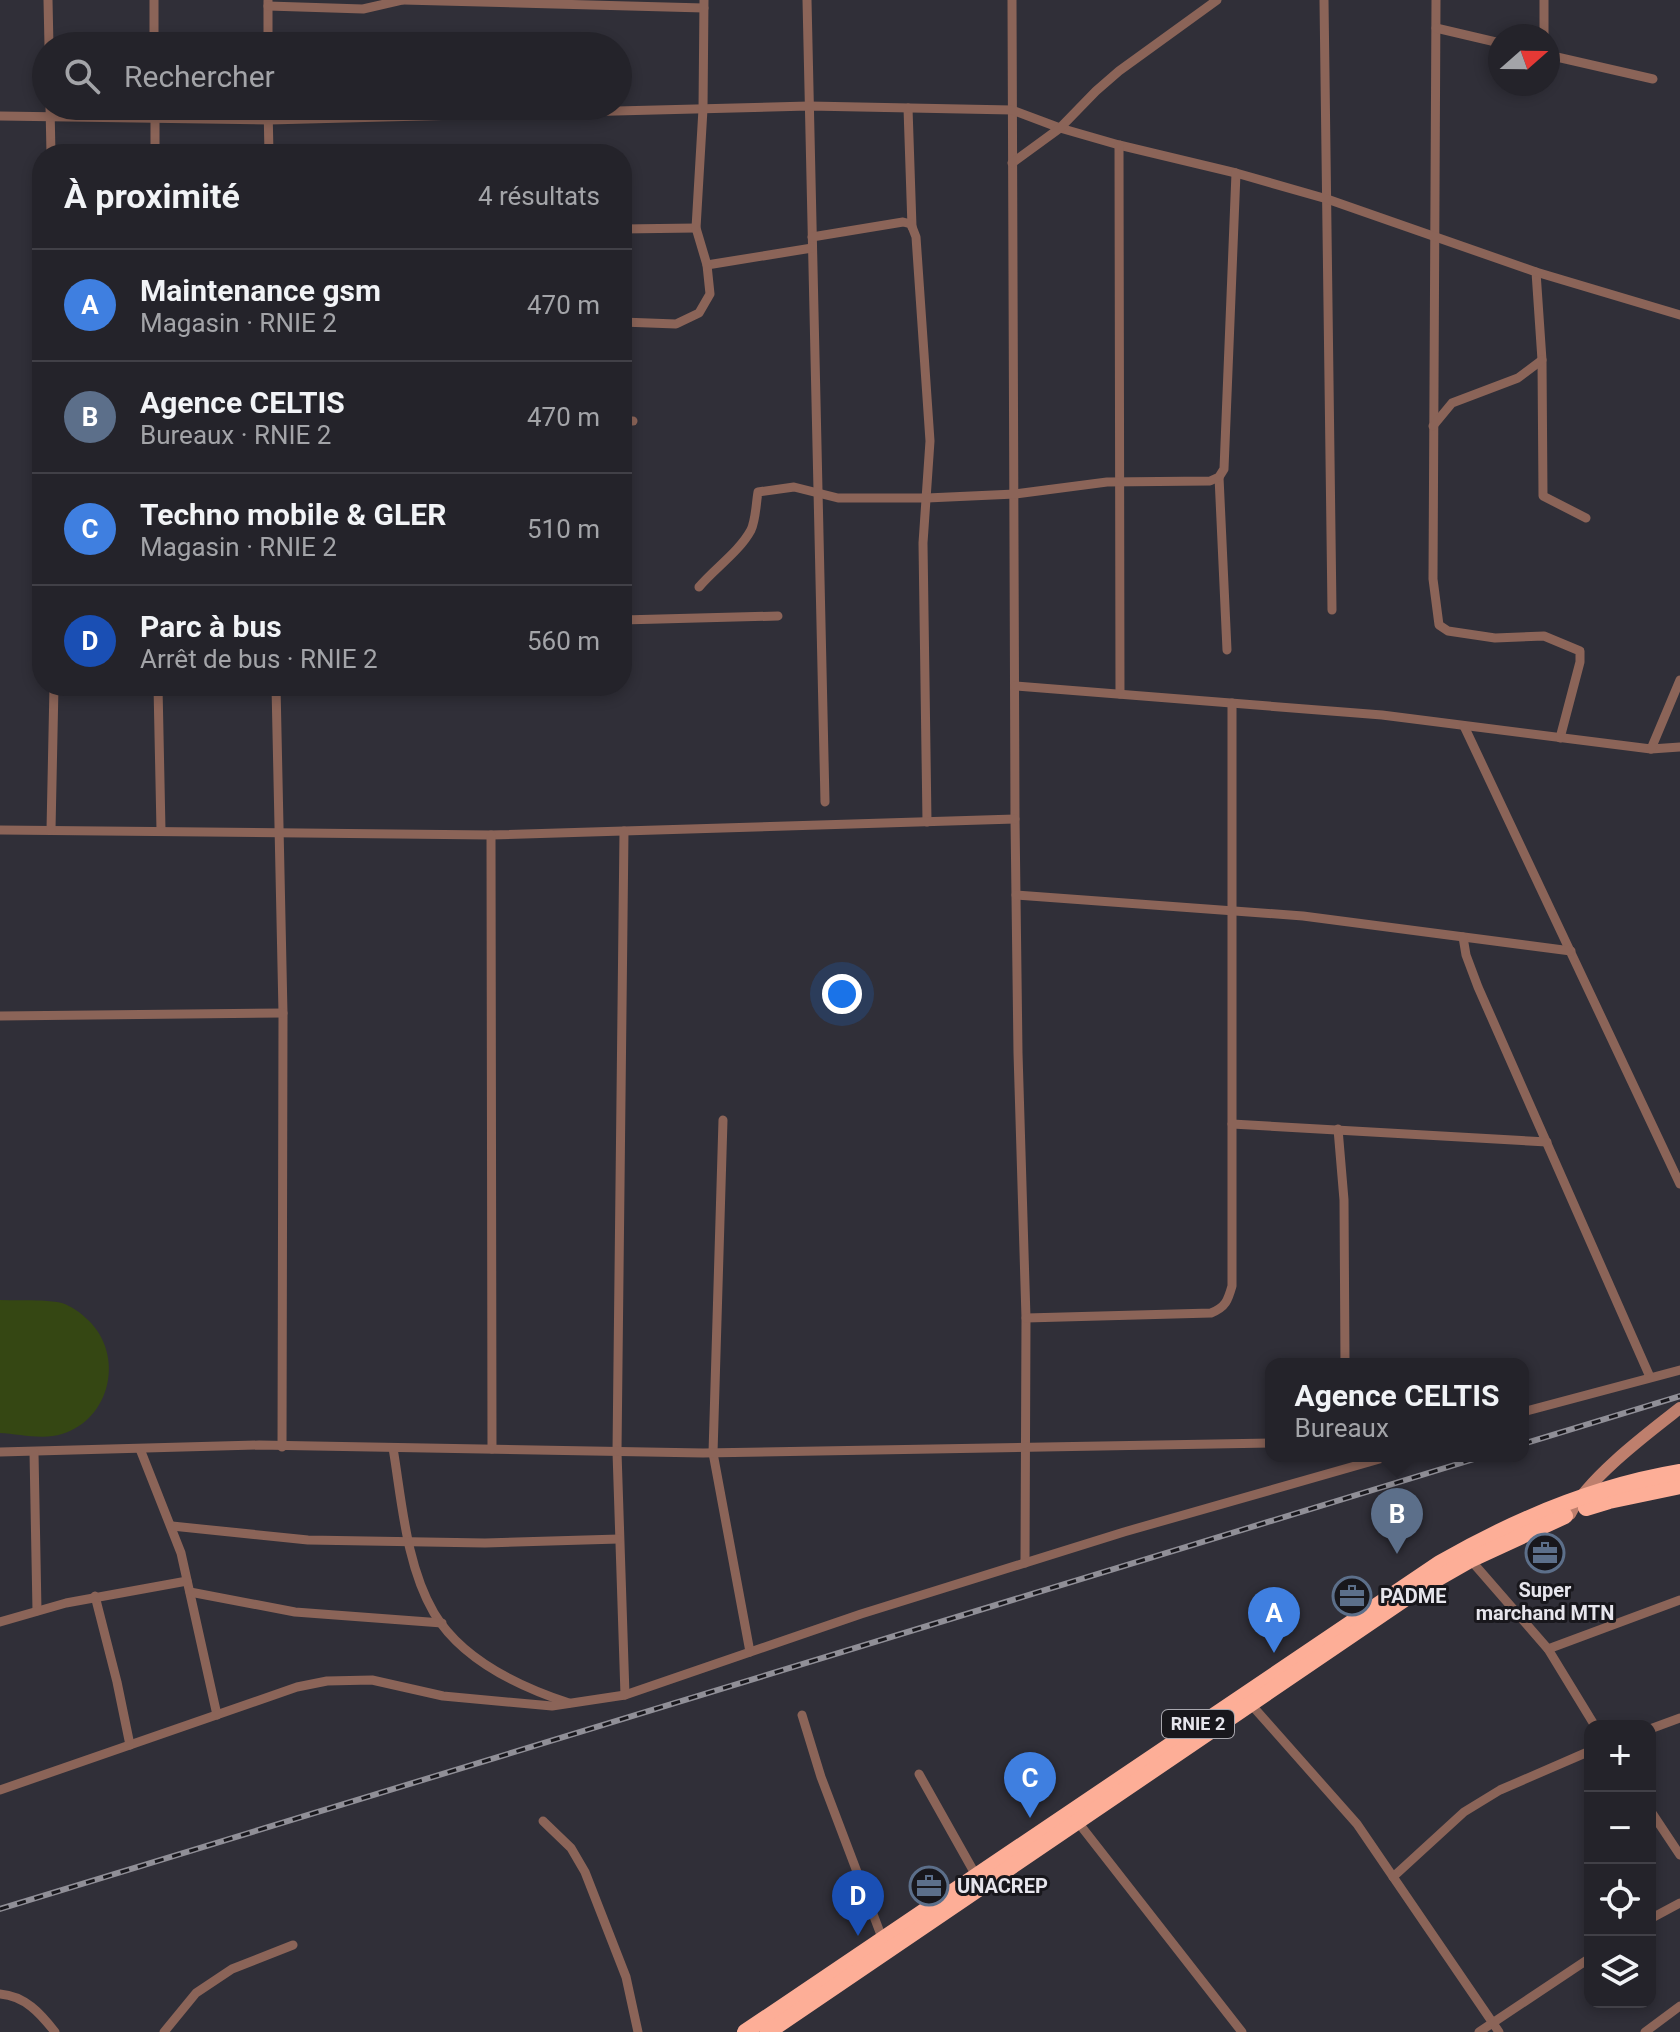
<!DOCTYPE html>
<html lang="fr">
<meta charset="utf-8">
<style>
body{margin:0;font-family:Roboto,sans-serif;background:#302f36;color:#f1f3f6}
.controls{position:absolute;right:24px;bottom:24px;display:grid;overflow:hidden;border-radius:16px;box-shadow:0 4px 12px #0003}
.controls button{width:72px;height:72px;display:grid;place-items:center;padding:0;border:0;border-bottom:2px solid #414047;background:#24232a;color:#f1f3f6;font:40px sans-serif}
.compass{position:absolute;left:1488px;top:24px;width:72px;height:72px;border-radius:50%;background:#24232a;box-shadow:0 4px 12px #0003;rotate:70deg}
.you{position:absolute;left:842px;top:994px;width:28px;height:28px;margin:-20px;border:6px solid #fff;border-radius:50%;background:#1a73e8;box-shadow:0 0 0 12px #1a73e833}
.badge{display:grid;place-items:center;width:52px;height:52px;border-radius:50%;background:#f59b9c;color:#fff;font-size:26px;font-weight:700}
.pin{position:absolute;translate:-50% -66px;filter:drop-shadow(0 2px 4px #0008)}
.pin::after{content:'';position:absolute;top:42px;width:28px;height:24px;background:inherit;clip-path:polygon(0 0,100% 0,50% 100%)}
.popup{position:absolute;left:1265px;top:1358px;width:264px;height:104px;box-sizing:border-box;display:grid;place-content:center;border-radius:16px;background:#24232a;filter:drop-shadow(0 2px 6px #0005);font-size:26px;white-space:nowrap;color:#a3a4a8}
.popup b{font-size:30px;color:#f1f3f6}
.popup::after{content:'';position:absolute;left:50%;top:100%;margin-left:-16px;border:16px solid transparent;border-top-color:#24232a}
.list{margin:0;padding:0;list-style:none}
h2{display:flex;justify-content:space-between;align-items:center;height:104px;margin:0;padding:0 32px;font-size:34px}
h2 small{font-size:26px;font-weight:400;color:#a3a4a8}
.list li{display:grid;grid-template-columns:52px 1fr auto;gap:24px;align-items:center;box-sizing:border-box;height:112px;padding:0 32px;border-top:2px solid #414047}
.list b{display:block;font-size:30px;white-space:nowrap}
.list p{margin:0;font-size:26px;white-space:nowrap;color:#a3a4a8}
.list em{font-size:26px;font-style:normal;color:#a3a4a8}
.icon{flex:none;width:44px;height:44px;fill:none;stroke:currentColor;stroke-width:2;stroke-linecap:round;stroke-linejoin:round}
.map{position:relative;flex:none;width:1680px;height:2032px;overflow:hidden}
.search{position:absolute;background:#24232a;box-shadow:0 4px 12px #0003;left:32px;top:32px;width:600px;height:88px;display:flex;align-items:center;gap:20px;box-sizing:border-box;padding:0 28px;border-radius:44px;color:#a3a4a8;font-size:30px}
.panel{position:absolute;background:#24232a;box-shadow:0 4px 12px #0003;left:32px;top:144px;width:600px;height:552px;border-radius:32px}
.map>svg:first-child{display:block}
.green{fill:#354713}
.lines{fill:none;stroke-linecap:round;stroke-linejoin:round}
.street{stroke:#8b6458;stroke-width:9}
.secondary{stroke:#be7f6d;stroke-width:12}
.highway{stroke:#fdae97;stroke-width:16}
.rail-casing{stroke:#908f97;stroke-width:6}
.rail{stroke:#18171c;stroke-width:3;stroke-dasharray:9;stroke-linecap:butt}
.labels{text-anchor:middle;stroke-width:6;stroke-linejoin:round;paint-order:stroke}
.shield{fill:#18171c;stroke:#a8a7ae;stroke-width:2}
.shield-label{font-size:18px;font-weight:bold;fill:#e6e5ec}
.poi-label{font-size:20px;font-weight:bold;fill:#e6e5ec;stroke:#18171c;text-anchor:start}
</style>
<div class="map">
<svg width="1680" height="2032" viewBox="0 0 1680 2032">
<rect width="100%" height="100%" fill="#302f38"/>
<path class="green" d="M0,1300C20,1301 43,1299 62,1303C71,1306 81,1313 88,1320C125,1355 111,1419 62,1434C44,1440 18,1434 0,1433Z"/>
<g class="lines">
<g class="street">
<polyline points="48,0 49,46"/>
<polyline points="154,0 154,46"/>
<polyline points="403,0 704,8"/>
<polyline points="807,0 825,802"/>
<polyline points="1012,0 1015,819 1018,1053 1026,1318 1025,1563"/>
<polyline points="1324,0 1332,610"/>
<polyline points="1436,0 1433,579 1439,625 1448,631 1495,638 1544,636 1580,651 1580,662 1560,738"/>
<polyline points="1544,0 1544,36"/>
<polyline points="268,1 268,46"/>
<polyline points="268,6 363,9 402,0"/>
<polyline points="1436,28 1500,43"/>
<polyline points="1548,55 1653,79"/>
<polyline points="50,106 51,154"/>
<polyline points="155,106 155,154"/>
<polyline points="268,106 269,154"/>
<polyline points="908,108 912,227"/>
<polyline points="0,116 269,120 809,106 1012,110 1060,128 1119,145 1236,173 1327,199 1536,272 1542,360 1543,496 1586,518"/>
<polyline points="1119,145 1120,694"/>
<polyline points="1012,163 1060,128 1096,91 1119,71 1217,0"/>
<polyline points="622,229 696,228"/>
<polyline points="812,237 903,222 911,224 916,237 930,441 923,543 927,822"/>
<polyline points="707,265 812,248"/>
<polyline points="1536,272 1680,315"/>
<polyline points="622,322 676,324 699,313 710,294 707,265 696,228 703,109 704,0"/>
<polyline points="622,421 633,421"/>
<polyline points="1433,426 1452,403 1518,378 1542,360"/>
<polyline points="1219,477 1227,650"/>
<path d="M699,587C715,568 739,552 751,530C756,519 756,503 758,492L794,487L838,498H927L1015,494L1107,482L1210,481L1219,477L1224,469L1236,173"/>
<polyline points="622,620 778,616"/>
<polyline points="158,686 161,830"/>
<polyline points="276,686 283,1013 282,1447"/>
<polyline points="1015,686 1382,715 1651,749 1680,747"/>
<polyline points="1464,726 1680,1184"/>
<polyline points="1651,749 1680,680"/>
<polyline points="0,830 491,835 1015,819"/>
<polyline points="51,830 54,686"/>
<polyline points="624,831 617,1452 625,1695"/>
<polyline points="491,835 492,1449"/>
<polyline points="1016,895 1303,916 1571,951"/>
<polyline points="1463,937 1466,955 1478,987 1650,1377"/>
<polyline points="0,1016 283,1013"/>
<polyline points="723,1120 713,1453 750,1652"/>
<polyline points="1232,1124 1547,1142"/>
<polyline points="1338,1129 1344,1200 1345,1364"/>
<path d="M1026,1318L1211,1313C1226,1307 1228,1300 1232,1286V703"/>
<polyline points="1523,1412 1680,1370"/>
<path d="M393,1448C402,1502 406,1565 434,1613C462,1660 520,1687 569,1703"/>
<polyline points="140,1449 181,1553 217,1715"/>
<polyline points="0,1452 259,1445 703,1453 1271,1443"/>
<polyline points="34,1452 37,1611"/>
<polyline points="172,1526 308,1540 485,1543 619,1539"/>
<polyline points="1468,1557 1548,1649 1595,1726"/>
<polyline points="190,1592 295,1612 442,1623"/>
<polyline points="95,1596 117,1682 130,1745"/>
<polyline points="0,1622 66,1603 187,1581"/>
<polyline points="1548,1649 1680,1600"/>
<polyline points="1248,1701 1357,1824 1499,2032"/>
<polyline points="802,1715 821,1777 884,1943"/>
<polyline points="1650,1729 1680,1718"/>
<polyline points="919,1774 978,1879"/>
<polyline points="0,1790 297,1687 327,1681 372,1680 443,1696 552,1706 625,1695 861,1614 1124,1532 1390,1456"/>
<polyline points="1650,1810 1680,1855"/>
<polyline points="543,1821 571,1848 585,1872 626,1977 638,2032"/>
<polyline points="1077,1821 1242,2032"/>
<polyline points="1393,1877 1464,1812 1500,1790 1590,1751"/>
<polyline points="1650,1919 1680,1903"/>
<path d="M0,1994C25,1996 40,2013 55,2032"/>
<polyline points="164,2032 196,1993 232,1969 293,1945"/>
<polyline points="1479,2032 1590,1958"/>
<polyline points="1645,2032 1680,2006"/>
</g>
<path class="secondary" d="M1570,1514C1588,1478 1648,1433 1680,1408"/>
<g class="highway">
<polyline points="1586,1508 1609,1501 1680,1486"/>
<path d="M745,2032L1440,1563C1513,1521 1596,1486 1680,1472"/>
<polyline points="768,2032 1421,1588 1470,1560 1565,1516"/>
</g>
<defs>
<g id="rail">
<polyline points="1523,1444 1680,1396"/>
<polyline points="0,1909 1484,1456"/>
</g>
</defs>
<use href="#rail" class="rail-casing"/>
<use href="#rail" class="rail"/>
</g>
<defs>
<symbol id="office-ring" viewBox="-11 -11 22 22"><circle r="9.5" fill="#18171c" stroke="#5c6f8a" stroke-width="1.5"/><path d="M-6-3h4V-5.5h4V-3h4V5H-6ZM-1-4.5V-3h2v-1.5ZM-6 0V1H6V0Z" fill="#5c6f8a"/></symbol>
</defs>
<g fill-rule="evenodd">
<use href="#office-ring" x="1523" y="1531" width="44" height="44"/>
<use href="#office-ring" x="1330" y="1574" width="44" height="44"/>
<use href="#office-ring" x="907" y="1864" width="44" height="44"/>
</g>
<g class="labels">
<rect class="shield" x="1162" y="1710" width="72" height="28" rx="6"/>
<g class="shield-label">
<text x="1198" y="1730">RNIE 2</text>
</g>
<g class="poi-label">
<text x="1545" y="1597" text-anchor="middle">Super<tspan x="1545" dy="23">marchand MTN</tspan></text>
<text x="1380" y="1603">PADME</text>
<text x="957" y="1893">UNACREP</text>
</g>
</g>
</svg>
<div class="controls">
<button>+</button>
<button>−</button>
<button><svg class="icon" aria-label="locate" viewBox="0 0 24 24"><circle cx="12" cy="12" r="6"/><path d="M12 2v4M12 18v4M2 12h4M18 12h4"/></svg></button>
<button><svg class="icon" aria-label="layers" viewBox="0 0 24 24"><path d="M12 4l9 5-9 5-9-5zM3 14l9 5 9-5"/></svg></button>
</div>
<svg class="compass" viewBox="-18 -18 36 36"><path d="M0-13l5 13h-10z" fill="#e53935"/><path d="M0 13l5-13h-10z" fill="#a3a4a8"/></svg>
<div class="you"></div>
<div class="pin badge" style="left:1274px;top:1653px;background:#3f7fe0">A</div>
<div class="pin badge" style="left:1397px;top:1554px;background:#5c6f8a">B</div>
<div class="popup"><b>Agence CELTIS</b>Bureaux</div>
<div class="pin badge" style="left:1030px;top:1818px;background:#3f7fe0">C</div>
<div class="pin badge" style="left:858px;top:1936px;background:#1a4fb4">D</div>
<div class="search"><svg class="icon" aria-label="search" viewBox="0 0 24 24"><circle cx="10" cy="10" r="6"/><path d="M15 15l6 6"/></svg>Rechercher</div>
<section class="panel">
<h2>À proximité<small>4 résultats</small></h2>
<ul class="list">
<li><span class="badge" style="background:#3f7fe0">A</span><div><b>Maintenance gsm</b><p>Magasin · RNIE 2</p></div><em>470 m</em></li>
<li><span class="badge" style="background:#5c6f8a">B</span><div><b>Agence CELTIS</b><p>Bureaux · RNIE 2</p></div><em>470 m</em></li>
<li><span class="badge" style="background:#3f7fe0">C</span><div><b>Techno mobile &amp; GLER</b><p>Magasin · RNIE 2</p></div><em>510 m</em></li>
<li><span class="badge" style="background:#1a4fb4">D</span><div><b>Parc à bus</b><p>Arrêt de bus · RNIE 2</p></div><em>560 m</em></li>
</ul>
</section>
</div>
